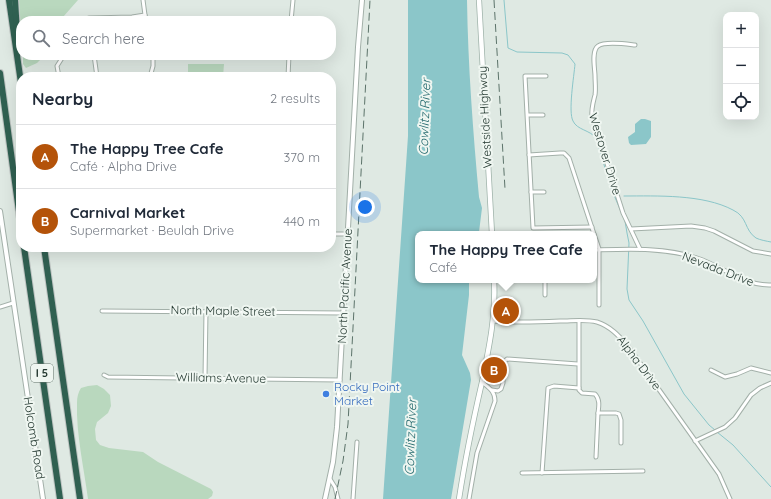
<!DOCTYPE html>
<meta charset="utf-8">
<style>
body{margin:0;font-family:Quicksand,sans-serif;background:#f6f6f7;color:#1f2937}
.controls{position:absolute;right:12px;top:12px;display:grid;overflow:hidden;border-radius:8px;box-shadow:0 4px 16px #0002}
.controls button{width:36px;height:36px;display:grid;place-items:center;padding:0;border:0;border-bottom:1px solid #e0e1e3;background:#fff;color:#1f2937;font:20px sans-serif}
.you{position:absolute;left:365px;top:207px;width:14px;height:14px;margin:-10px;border:3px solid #fff;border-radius:50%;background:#1a73e8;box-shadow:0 0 0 6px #1a73e833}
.badge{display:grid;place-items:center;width:26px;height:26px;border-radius:50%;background:#b45309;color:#fff;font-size:13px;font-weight:700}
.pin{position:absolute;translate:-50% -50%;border:2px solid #fff;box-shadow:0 1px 4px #0006}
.popup{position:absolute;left:415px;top:231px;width:182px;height:52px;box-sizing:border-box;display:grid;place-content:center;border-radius:8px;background:#fff;filter:drop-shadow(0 1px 3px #0005);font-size:13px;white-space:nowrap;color:#747a83}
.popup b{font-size:15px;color:#1f2937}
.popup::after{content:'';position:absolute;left:50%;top:100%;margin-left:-8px;border:8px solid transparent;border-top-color:#fff}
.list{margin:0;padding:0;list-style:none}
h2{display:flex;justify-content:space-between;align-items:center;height:52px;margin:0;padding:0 16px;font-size:17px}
h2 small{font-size:13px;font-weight:400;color:#747a83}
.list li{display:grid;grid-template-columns:26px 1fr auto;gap:12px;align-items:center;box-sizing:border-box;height:64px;padding:0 16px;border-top:1px solid #e0e1e3}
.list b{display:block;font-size:15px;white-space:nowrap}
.list p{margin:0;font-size:13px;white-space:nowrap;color:#747a83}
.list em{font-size:13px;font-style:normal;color:#747a83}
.icon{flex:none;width:22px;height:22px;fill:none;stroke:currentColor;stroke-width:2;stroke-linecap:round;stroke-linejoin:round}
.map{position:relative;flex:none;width:771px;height:499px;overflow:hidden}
.search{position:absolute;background:#fff;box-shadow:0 4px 16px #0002;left:16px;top:16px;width:320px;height:44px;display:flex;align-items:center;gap:10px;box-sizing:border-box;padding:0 14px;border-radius:16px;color:#747a83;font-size:15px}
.panel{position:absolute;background:#fff;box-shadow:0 4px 16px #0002;left:16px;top:72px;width:320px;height:180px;border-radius:16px}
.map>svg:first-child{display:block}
.green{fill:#b9d8be}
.water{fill:#8bc6c9}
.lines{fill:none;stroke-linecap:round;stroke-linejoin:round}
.stream{stroke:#8bc6c9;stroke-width:1}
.minor-casing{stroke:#a3b0a9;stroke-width:5}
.tertiary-casing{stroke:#a3b0a9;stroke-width:6}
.secondary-casing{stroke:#9fb3aa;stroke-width:6}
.motorway-casing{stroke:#bdc3c1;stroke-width:8}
.minor{stroke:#fff;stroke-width:3}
.tertiary{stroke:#fff;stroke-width:4}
.secondary{stroke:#fff;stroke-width:4.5}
.motorway{stroke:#306051;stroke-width:6}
.rail{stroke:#5c736a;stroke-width:1;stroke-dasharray:8 4;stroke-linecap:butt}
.shop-dot{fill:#3f7fe0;stroke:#eff6f1;stroke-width:1.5}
.labels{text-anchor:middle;stroke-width:4;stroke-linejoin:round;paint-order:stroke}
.shield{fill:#eff6f1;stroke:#607069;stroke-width:1}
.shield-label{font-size:11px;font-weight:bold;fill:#22372f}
.street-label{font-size:12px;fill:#22372f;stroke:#eff6f1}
.shop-label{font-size:12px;fill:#366cbe;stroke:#eff6f1;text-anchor:start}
.water-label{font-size:13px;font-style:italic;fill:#22686c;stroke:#eff6f1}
</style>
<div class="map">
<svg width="771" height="499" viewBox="0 0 771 499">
<rect width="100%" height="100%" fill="#dfe9e3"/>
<g class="green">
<polygon points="19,0 78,0 63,17 61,21 21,21 21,30"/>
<polygon points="23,55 45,55 37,63 26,68 23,64"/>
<polygon points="194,55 226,55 226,58 194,57"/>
<polygon points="188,64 224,64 223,77 188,77"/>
<path d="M97,385L104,389L110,395L111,406L108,413L97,422L95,429L96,440L100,445L109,448L143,452L158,462L211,489L213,492L212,496L208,499H88C84,468 76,434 77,403C77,397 78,393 81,388L88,386Z"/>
</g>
<g class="water">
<path d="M408,0H467C468,66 473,131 479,197L482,208L479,232L478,234H418V280H469V295L462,355L470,373L471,380L451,499H383L408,136Z"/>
<polygon points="641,119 645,119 651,121 651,137 646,144 631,145 629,143 628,137 635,132 635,124"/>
</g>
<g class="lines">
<g class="stream">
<path d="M504,0L508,48L517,52L562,53L568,55L575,64C574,76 568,112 573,121C577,130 590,130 596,138L611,188L625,221L627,233L629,243L627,289L629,300L643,321L684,394L709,425L715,430"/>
<path d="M624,196C657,196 703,194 733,210C748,217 744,230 756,238C760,240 766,241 771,242"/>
<polyline points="717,432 733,445 771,487"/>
</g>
<defs>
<g id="minor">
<polyline points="145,15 146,21"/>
<polyline points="84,21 89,18 132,17 145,15 143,0"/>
<polyline points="291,21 293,0"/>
<path d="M635,45C626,44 605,41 598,46C591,51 595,69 595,76C595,82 596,89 595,95C593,103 591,109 592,117L623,213L640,249"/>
<polyline points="94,55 97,77"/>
<polyline points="546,76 525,76 533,228 592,227"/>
<polyline points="59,77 57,66 64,55"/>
<polyline points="150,77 153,66 153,55"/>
<polyline points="288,77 289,55"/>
<polyline points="528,115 543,115"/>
<polyline points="529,155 560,153 564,153 569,158 594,234"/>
<polyline points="531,192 544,192"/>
<polyline points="631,229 691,226 705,228 714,231 753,251 771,254"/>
<polyline points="331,234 347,234"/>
<polyline points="594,234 599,249 599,305"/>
<path d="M594,250C628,249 664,247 697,258C722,266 744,286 771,285"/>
<polyline points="545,280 545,295"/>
<polyline points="0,307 13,303"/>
<polyline points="102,311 343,313"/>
<path d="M493,321C515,323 538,322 560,321C572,321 586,319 597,322C610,326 619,336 628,346L719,474L730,499"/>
<path d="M579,321V390L582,393L595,394C600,399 599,406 598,413H616L619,414L621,420V443"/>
<polyline points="711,370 725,377 737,374 751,368 771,373"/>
<polyline points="104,375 108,377 340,380"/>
<polyline points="205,378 206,311"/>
<polyline points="492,390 498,391 501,389 503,383 503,363 507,359 578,364"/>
<polyline points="695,441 725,427 735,418 751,395 760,388 771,383"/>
<polyline points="596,457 598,413"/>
<polyline points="522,473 643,471"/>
<polyline points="542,473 548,388 554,386 579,388"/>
<polyline points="330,479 335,487 338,499"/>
<polyline points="353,499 357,442"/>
<path d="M469,499L477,453L495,401C495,391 489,388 482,382"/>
</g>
<g id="tertiary">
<polyline points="0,211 43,499"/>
<polyline points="325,499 333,462 337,427 358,47 362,0"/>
</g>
<g id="secondary">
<polyline points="479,0 492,234"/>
<path d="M459,499C465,460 473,421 482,382C489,348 496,315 494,280"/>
</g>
<g id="motorway">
<polyline points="9,0 21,83"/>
<polyline points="15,0 17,32"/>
<polyline points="0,73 21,226"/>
<polyline points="24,247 60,499"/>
<polyline points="44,247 80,499"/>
</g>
</defs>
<use href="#minor" class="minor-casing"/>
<use href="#tertiary" class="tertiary-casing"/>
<use href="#secondary" class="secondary-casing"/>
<use href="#motorway" class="motorway-casing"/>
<use href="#minor" class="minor"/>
<use href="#tertiary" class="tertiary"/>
<use href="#secondary" class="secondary"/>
<use href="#motorway" class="motorway"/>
<g class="rail">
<polyline points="494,0 505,189"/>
<polyline points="335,499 343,461 348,424 370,0"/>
</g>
</g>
<circle class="shop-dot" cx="326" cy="394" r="4"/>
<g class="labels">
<rect class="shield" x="31" y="364" width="22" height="18" rx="3"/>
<g class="shield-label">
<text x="42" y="377">I 5</text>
</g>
<g class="street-label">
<text transform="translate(485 117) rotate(-93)" y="4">Westside Highway</text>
<text transform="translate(605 154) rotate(73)" y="4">Westover Drive</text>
<text transform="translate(718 269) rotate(21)" y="4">Nevada Drive</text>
<text transform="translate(345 286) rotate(-87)" y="4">North Pacific Avenue</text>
<text transform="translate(223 311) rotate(1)" y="4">North Maple Street</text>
<text transform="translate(639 363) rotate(53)" y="4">Alpha Drive</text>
<text transform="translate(221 378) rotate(1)" y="4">Williams Avenue</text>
<text transform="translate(34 438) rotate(81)" y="4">Holcomb Road</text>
</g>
<g class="shop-label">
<text x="334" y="391">Rocky Point<tspan x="334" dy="14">Market</tspan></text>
</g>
<g class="water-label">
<text transform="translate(424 117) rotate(-88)" y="5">Cowlitz River</text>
<text transform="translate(410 437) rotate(-88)" y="5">Cowlitz River</text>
</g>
</g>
</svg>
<div class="controls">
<button>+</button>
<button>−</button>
<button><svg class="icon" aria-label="locate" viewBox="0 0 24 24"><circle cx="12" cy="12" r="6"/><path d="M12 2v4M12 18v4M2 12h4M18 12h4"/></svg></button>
</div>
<div class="you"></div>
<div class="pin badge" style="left:506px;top:311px">A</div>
<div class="popup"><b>The Happy Tree Cafe</b>Café</div>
<div class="pin badge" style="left:494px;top:370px">B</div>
<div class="search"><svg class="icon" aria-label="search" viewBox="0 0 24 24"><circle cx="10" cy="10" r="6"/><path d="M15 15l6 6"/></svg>Search here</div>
<section class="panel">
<h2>Nearby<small>2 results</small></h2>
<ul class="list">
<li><span class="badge">A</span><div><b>The Happy Tree Cafe</b><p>Café · Alpha Drive</p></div><em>370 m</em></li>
<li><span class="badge">B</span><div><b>Carnival Market</b><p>Supermarket · Beulah Drive</p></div><em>440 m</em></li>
</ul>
</section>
</div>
